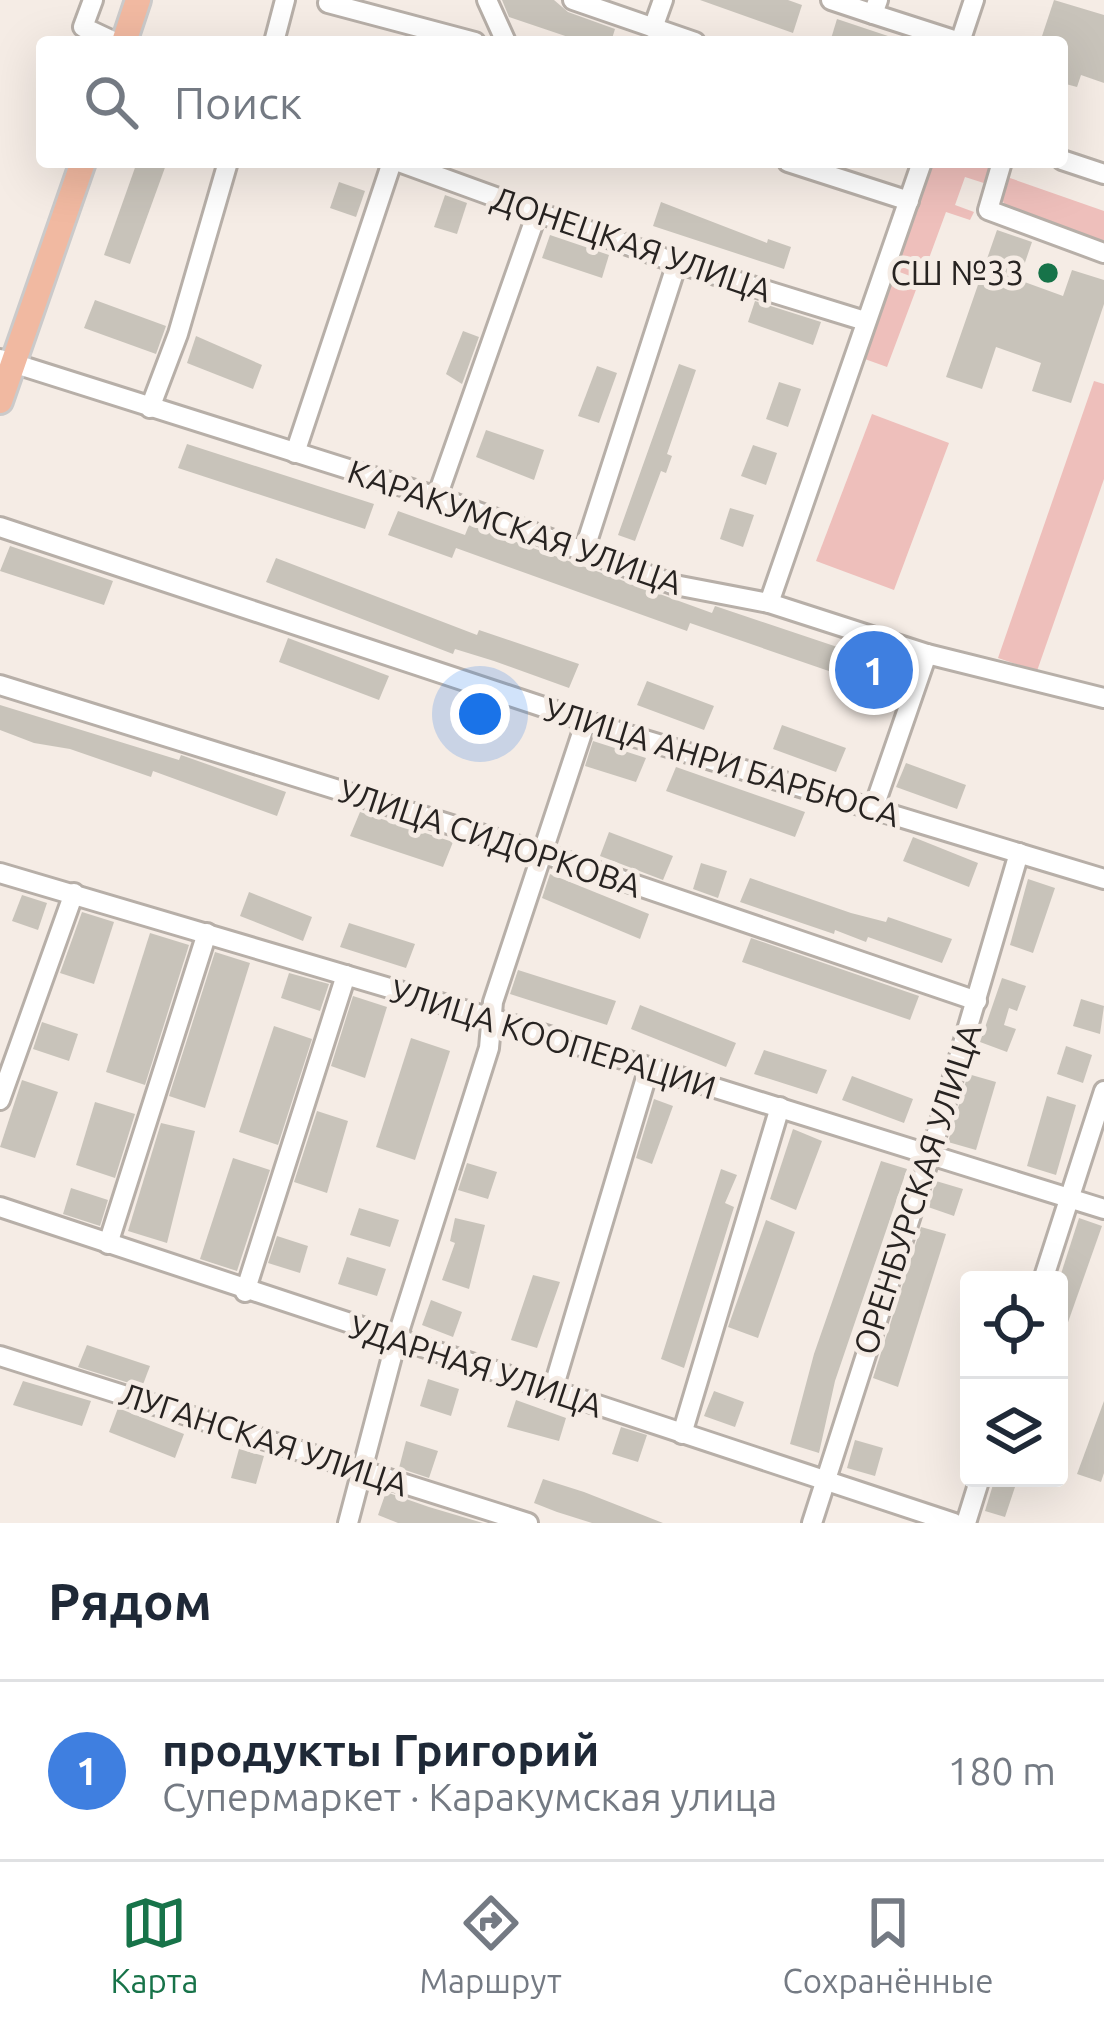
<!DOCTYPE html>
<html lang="ru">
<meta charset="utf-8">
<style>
body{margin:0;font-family:Ubuntu,sans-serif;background:#f6f6f7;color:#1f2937}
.controls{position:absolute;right:36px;bottom:36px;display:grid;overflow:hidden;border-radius:12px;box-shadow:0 12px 48px #0002}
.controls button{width:108px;height:108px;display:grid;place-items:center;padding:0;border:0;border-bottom:3px solid #e0e1e3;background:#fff;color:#1f2937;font:60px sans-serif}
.you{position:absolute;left:480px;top:714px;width:42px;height:42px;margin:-30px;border:9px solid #fff;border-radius:50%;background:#1a73e8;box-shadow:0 0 0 18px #1a73e833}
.badge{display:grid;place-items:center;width:78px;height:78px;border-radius:50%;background:#177349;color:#fff;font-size:39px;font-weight:700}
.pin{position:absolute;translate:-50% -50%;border:6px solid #fff;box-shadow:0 3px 12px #0006}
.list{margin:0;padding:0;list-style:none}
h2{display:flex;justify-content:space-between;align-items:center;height:156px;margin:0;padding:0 48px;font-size:51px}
h2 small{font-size:39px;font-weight:400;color:#747a83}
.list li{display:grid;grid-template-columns:78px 1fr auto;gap:36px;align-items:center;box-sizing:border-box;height:180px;padding:0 48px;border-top:3px solid #e0e1e3}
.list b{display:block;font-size:45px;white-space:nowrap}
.list p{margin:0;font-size:39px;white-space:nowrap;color:#747a83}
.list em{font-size:39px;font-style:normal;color:#747a83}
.icon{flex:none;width:66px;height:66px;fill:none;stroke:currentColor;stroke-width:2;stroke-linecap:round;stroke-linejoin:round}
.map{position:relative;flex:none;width:1104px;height:1523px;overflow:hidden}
.search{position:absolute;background:#fff;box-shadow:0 12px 48px #0002;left:36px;right:36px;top:36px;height:132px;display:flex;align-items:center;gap:30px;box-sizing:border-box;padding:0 42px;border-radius:12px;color:#747a83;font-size:45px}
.sheet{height:336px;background:#fff}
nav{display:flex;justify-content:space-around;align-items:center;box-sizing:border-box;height:168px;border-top:3px solid #e0e1e3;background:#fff;font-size:33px;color:#747a83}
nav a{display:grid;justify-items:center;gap:6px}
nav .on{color:#177349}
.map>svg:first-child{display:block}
.green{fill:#eebfbb}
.building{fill:#c8c3ba}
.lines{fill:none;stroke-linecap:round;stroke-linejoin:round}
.minor-casing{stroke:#b7afa8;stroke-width:24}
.major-casing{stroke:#cbcaca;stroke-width:30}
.minor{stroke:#fff;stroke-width:18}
.major{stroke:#f1b9a1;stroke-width:24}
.poi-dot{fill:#177349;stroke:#f5ece5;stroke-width:4.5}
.labels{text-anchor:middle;stroke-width:10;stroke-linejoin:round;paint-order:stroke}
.street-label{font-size:33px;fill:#272321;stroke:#f5ece5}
.poi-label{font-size:33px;fill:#272321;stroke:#f5ece5;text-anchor:end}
</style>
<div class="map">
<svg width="1104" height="1523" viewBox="0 0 1104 1523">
<rect width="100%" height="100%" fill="#f5ece5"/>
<g class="green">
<polygon points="932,162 997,162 990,185 965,177 955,205 974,212 970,220 946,212 921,280 894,270"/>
<polygon points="1007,177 1104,211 1104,240 1096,243 1008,212 1002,199"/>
<polygon points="891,278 917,287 887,367 862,358"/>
<polygon points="1094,381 1104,384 1104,479 1037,671 998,658"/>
<polygon points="872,414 949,443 894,590 816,561"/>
</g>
<g class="building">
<polygon points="502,0 554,0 568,12 615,29 611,42 583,42 509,17"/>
<polygon points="700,0 788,0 802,5 793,33"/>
<polygon points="1054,0 1104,15 1104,83 1081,75 1077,87 1062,83 1062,42 1040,42"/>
<polygon points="837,19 900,40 900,42 830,42"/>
<polygon points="137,162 167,162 130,264 104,255"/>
<polygon points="339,182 365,191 356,217 330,208"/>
<polygon points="445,195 467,203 457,234 434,227"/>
<polygon points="661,202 767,243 768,239 791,247 784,269 653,226"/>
<polygon points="997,230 1032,242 1019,280 1063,296 1072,270 1104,280 1104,304 1071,403 1032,391 1041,363 996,347 982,389 946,377"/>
<polygon points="550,235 609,255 602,278 542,258"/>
<polygon points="95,300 166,326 156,354 84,328"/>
<polygon points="755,301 821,322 813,345 748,322"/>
<polygon points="463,331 479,337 462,384 446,374"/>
<polygon points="196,336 262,365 253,389 187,363"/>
<polygon points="679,364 696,370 667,454 672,456 666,473 661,471 635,541 618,535"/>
<polygon points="597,366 617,373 599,423 578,416"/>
<polygon points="779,382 801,389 788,427 766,419"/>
<polygon points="486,430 544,450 534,480 476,457"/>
<polygon points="187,444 374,504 365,529 178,468"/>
<polygon points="753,445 777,453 766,485 741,476"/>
<polygon points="730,508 754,515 743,547 720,539"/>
<polygon points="398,511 465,535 469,525 712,613 715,606 721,608 891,665 881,689 690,623 687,631 456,548 452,558 388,535"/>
<polygon points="10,546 113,581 104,605 0,571"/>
<polygon points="276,558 477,635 479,630 579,664 569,688 494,661 455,649 453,654 266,582"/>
<polygon points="288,638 389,676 379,700 279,662"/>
<polygon points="647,681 714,706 704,730 637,705"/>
<polygon points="0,705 179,760 181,755 286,792 277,816 153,771 151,777 70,749 34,743 0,730"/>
<polygon points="782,725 846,748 836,772 773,749"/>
<polygon points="593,741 646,758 636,782 585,766"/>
<polygon points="906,763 966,785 957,809 896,787"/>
<polygon points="676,767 805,812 795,837 666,791"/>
<polygon points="360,812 453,842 443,867 350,836"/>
<polygon points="609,832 673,856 663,880 600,856"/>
<polygon points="913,837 978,863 969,887 903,861"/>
<polygon points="701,863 727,871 718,898 693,889"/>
<polygon points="550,874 649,914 640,939 542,898"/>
<polygon points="750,878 851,913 886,922 888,917 952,939 942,963 868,937 866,942 835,930 834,934 740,902"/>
<polygon points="1028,879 1055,888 1033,953 1010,945"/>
<polygon points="249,892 312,917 303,941 240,916"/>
<polygon points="22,895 47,903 38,930 12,921"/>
<polygon points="82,912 114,922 94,984 60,973"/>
<polygon points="349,923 415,944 406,968 340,947"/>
<polygon points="150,933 189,945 145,1085 106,1072"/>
<polygon points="751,938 919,996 910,1020 742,962"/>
<polygon points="215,952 250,963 205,1108 169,1096"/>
<polygon points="518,970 616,1001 607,1025 510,994"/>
<polygon points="289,973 329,984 320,1011 281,998"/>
<polygon points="1002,978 1026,986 1017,1011 1009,1008 1004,1025 1016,1029 1007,1052 980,1042"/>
<polygon points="353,996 387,1007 365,1078 331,1066"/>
<polygon points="1081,999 1104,1006 1100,1034 1073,1026"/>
<polygon points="640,1005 736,1043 726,1067 631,1029"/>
<polygon points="42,1022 78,1034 69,1061 33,1049"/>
<polygon points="274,1026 312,1039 278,1145 239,1132"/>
<polygon points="411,1038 450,1051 415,1160 376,1147"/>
<polygon points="1066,1046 1092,1055 1083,1083 1057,1074"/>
<polygon points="764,1050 827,1070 817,1094 754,1074"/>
<polygon points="968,1074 996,1082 976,1150 948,1142"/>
<polygon points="852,1076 913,1099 904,1123 842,1100"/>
<polygon points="22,1080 58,1092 35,1158 0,1147"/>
<polygon points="1047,1096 1076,1105 1056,1175 1027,1166"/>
<polygon points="654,1099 673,1106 652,1164 636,1158"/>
<polygon points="95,1102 135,1114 115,1178 76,1165"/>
<polygon points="317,1111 348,1121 327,1193 294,1182"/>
<polygon points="161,1123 195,1131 167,1243 128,1231"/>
<polygon points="793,1129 822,1141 796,1210 770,1199"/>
<polygon points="233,1158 270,1170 237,1271 200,1259"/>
<polygon points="881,1161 907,1169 835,1381 819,1453 790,1444 814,1354"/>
<polygon points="467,1163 497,1172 488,1199 458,1190"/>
<polygon points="721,1169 737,1175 725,1203 734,1207 684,1368 661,1359"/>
<polygon points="936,1181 963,1189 954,1216 928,1207"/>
<polygon points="71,1188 108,1200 100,1226 63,1214"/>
<polygon points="359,1208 399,1220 390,1247 350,1235"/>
<polygon points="455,1218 485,1225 469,1289 442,1280 455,1243 450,1241"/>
<polygon points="1079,1218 1102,1226 1060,1345 1059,1280"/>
<polygon points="766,1220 795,1232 758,1338 728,1327"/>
<polygon points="921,1227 946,1234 898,1387 873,1378"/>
<polygon points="277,1236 308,1246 300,1273 268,1263"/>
<polygon points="347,1257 386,1269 377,1296 338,1284"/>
<polygon points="533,1275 560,1282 537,1348 511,1340"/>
<polygon points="431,1300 462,1312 453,1337 422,1325"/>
<polygon points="87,1345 150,1366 142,1387 78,1367"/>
<polygon points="428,1379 459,1389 451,1416 420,1406"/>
<polygon points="23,1381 91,1401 82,1426 13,1405"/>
<polygon points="714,1391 744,1402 735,1427 704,1416"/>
<polygon points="516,1400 566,1418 559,1441 507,1427"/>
<polygon points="1104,1401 1104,1473 1101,1482 1077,1474"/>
<polygon points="118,1408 184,1434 175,1458 109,1432"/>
<polygon points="621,1427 647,1435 638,1462 612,1454"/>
<polygon points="855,1440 883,1448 875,1476 847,1468"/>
<polygon points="406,1441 438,1451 429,1478 399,1468"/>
<polygon points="239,1449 264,1456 256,1484 231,1478"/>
<polygon points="995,1478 1018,1478 1005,1517 985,1511"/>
<polygon points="543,1479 584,1492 663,1523 592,1523 557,1512 534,1503"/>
<polygon points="386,1492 429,1507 483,1523 398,1523 378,1515"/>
</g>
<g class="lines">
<defs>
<g id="minor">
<polyline points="93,0 83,27 115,42"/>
<polyline points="487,0 506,42"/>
<polyline points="573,0 695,42"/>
<polyline points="831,0 873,14 878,0"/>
<polyline points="328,3 475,42"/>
<polyline points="873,14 960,42"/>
<polyline points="653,28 663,0"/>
<polyline points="274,42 285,0"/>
<polyline points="960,42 974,0"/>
<polyline points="1062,160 1104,174"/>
<polyline points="399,162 677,263 865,321"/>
<polyline points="788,162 909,201"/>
<polyline points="1002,162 988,210 1104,253"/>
<polyline points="0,359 437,497 675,585 769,603 927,654 1104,698"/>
<polyline points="150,408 178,334 228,162"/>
<polyline points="295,453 392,162"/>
<polyline points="437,497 537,213"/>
<polyline points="0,527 622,733 1104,879"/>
<polyline points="585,548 677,263"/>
<polyline points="769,603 922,162"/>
<polyline points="0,685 542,853 977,1001"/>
<polyline points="873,810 927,654"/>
<polyline points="0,873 491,1018 1104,1209"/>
<polyline points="0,1100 74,893"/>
<polyline points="0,1207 954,1523"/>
<polyline points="108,1244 207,933"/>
<polyline points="1043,1280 1104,1091"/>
<polyline points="245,1292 346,975"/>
<polyline points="0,1356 528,1523"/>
<polyline points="553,1389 648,1071"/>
<polyline points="682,1434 780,1107"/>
<polyline points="348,1523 396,1341 489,1048 493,1002 586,721"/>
<polyline points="812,1523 930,1156 1019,853"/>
<polyline points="966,1523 980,1478"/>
</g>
<g id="major">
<polyline points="124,42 138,0"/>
<polyline points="0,401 83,162"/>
</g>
</defs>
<use href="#minor" class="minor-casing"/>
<use href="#major" class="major-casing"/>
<use href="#minor" class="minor"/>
<use href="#major" class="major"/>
</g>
<circle class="poi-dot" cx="1048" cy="273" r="12"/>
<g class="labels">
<g class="street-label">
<text transform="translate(632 244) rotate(19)" y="12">ДОНЕЦКАЯ УЛИЦА</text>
<text transform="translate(515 527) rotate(19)" y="12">КАРАКУМСКАЯ УЛИЦА</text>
<text transform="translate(722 762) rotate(17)" y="12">УЛИЦА АНРИ БАРБЮСА</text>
<text transform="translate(490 838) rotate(18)" y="12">УЛИЦА СИДОРКОВА</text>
<text transform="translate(553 1039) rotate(17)" y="12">УЛИЦА КООПЕРАЦИИ</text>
<text transform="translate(917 1189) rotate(-72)" y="12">ОРЕНБУРСКАЯ УЛИЦА</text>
<text transform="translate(476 1366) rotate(18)" y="12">УДАРНАЯ УЛИЦА</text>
<text transform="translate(264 1439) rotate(18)" y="12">ЛУГАНСКАЯ УЛИЦА</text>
</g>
<g class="poi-label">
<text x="1024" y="285">СШ №33</text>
</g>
</g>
</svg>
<div class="controls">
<button><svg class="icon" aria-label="locate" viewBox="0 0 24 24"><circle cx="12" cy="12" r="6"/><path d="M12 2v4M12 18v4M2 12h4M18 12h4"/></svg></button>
<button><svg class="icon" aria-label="layers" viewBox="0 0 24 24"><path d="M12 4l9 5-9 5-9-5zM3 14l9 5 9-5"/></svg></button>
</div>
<div class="you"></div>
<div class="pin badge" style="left:874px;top:670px;background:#3f7fe0">1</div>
<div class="search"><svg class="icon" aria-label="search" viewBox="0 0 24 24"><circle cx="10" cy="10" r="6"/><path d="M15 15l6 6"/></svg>Поиск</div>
</div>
<section class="sheet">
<h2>Рядом<small></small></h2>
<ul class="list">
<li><span class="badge" style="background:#3f7fe0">1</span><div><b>продукты Григорий</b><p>Супермаркет · Каракумская улица</p></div><em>180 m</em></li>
</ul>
</section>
<nav>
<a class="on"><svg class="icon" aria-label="map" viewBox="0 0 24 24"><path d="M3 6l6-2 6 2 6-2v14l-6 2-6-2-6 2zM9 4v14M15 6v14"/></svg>Карта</a>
<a><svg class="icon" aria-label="directions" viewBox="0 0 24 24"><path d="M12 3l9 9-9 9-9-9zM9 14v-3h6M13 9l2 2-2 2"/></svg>Маршрут</a>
<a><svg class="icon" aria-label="saved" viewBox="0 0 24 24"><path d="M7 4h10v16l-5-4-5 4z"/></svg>Сохранённые</a>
</nav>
